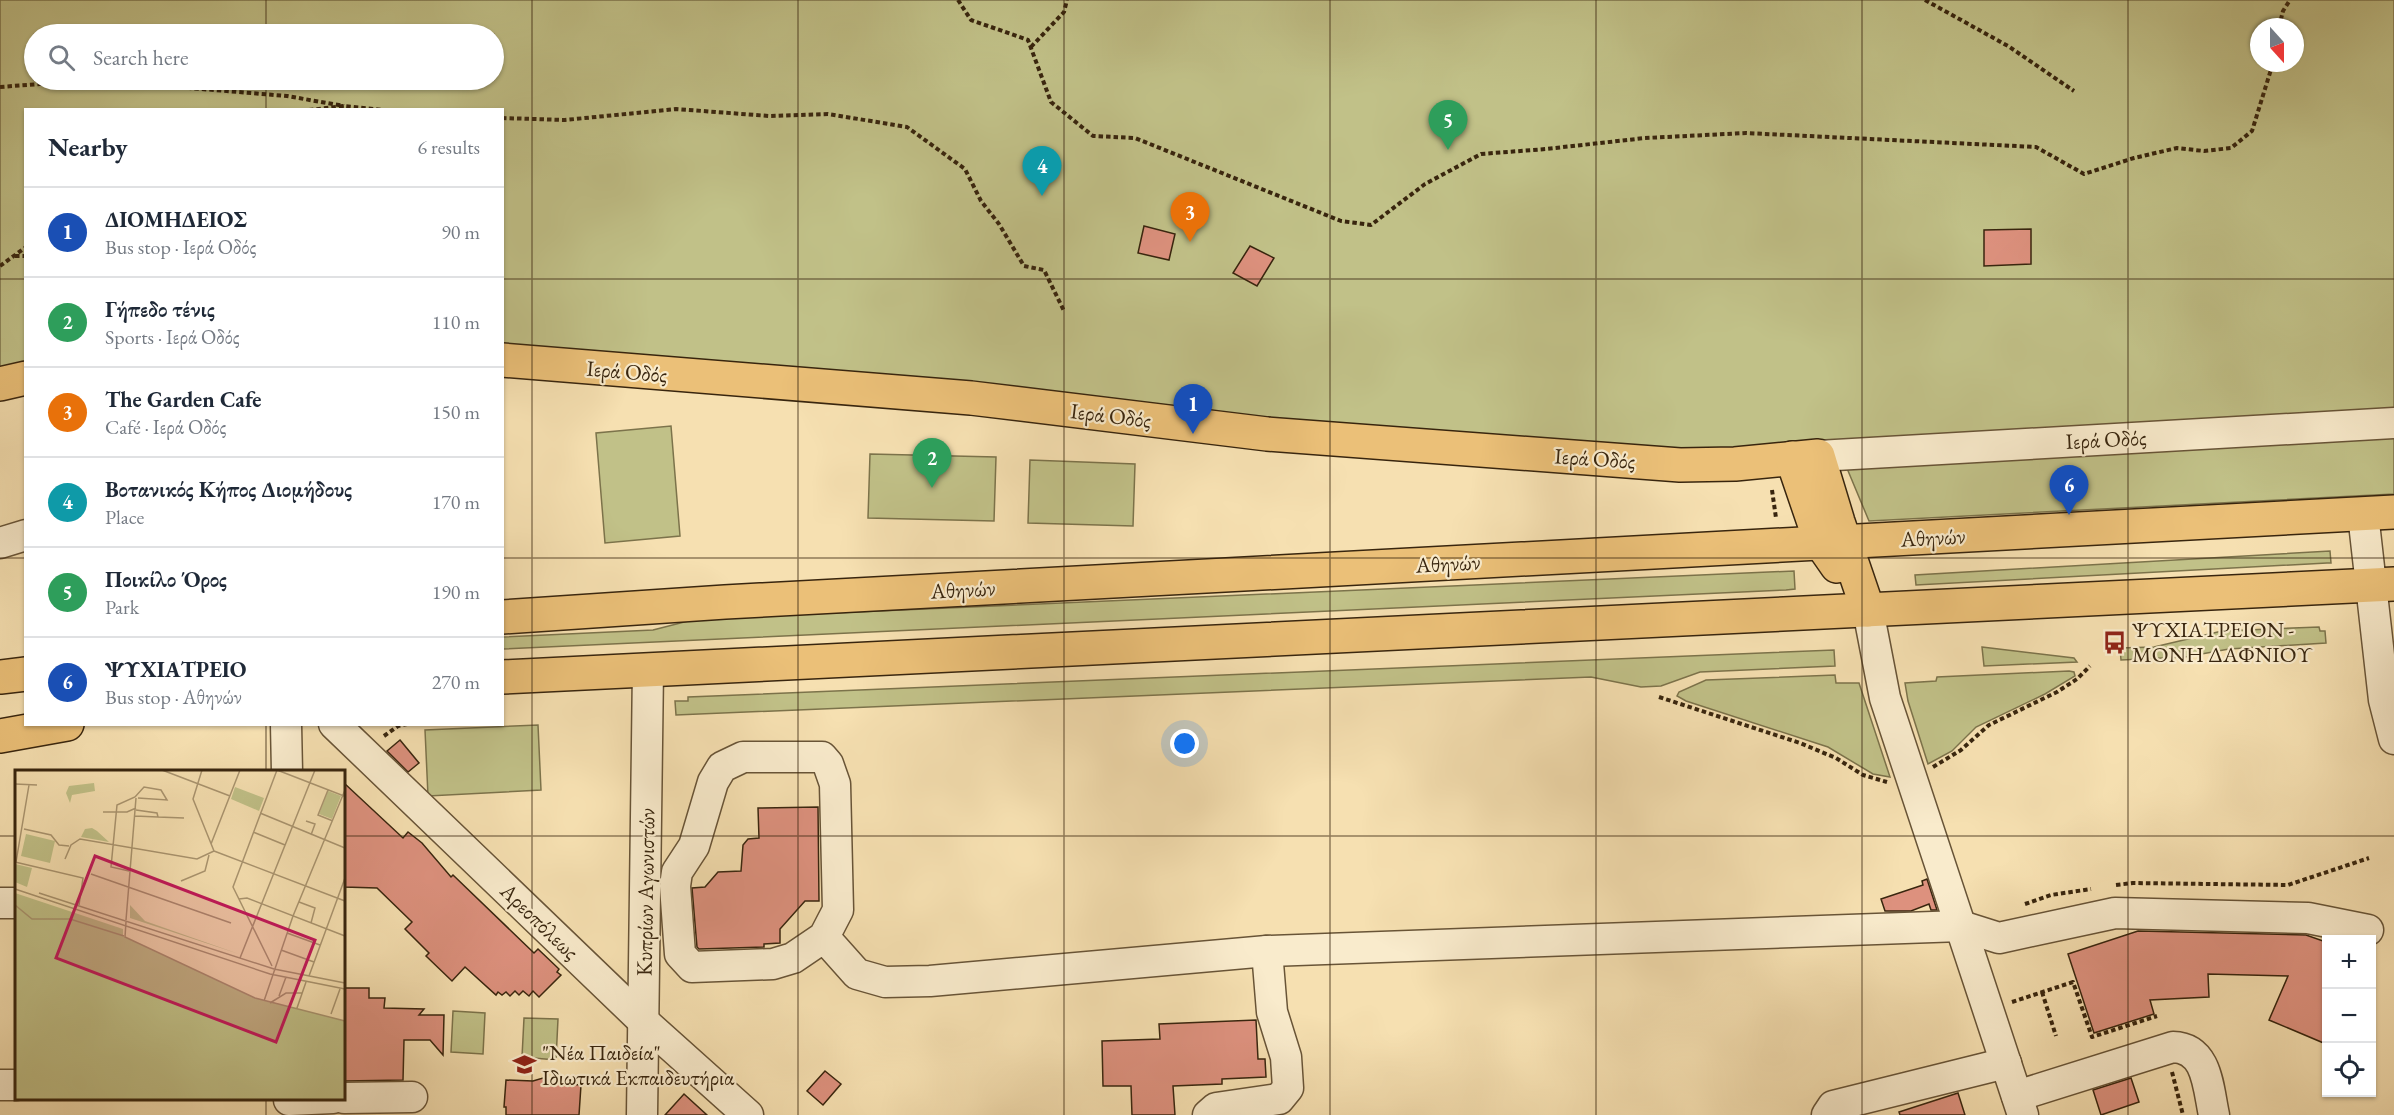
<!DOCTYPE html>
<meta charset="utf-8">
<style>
body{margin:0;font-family:"EB Garamond",serif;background:#f2f2f3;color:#1f2937}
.controls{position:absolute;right:18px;bottom:18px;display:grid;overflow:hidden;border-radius:0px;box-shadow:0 2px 4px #0004}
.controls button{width:54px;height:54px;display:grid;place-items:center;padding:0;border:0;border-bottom:2px solid #e0e1e3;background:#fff;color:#1f2937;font:30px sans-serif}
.compass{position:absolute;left:2250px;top:18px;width:54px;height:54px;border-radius:50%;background:#fff;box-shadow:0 2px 4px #0004;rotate:159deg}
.you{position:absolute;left:1185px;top:744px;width:21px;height:21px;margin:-15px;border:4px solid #fff;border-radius:50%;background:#1a73e8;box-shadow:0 0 0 9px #1a73e833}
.badge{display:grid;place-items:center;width:39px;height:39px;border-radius:50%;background:#0b8043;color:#fff;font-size:20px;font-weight:700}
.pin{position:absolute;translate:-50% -50px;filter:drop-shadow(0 2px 3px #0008)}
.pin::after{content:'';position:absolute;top:32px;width:21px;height:18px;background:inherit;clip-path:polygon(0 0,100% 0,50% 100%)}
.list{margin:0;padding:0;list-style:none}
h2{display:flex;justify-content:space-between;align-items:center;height:78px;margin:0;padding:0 24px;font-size:26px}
h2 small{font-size:20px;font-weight:400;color:#747a83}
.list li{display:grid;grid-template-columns:39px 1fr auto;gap:18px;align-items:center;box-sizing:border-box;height:90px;padding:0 24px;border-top:2px solid #e0e1e3}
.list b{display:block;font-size:22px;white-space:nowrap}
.list p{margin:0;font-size:20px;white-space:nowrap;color:#747a83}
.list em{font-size:20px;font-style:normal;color:#747a83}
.icon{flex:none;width:33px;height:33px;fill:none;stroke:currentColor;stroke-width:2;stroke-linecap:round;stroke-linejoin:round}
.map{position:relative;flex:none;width:2394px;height:1115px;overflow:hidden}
.search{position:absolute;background:#fff;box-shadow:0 2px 4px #0004;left:24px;top:24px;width:480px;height:66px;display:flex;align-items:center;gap:15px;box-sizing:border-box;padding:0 21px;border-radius:33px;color:#747a83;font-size:22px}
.panel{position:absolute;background:#fff;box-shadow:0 2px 4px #0004;left:24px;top:108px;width:480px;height:618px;border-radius:0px}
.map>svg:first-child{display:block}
.green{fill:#c1c188;stroke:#7c734b;stroke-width:1.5;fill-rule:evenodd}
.building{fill:#dd917e;stroke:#38250e;stroke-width:1.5}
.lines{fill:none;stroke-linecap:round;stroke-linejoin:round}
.minor-casing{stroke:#685437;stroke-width:33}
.major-casing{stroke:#38250e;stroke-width:36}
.highway-casing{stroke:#38250e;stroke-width:36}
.path{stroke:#38250e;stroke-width:4;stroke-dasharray:4.5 3;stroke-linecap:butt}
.minor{stroke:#f9ebcc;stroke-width:30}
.major{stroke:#ebc078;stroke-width:33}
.highway{stroke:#ebc078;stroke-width:33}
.grid{fill:none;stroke:#38250e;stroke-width:1.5;stroke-opacity:0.55}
.labels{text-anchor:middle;stroke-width:4.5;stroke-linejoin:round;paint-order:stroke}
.street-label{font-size:22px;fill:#38250e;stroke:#f9ebcc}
.poi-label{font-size:22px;fill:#38250e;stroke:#f9ebcc;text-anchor:start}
.inset-road{fill:none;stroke:#aa9570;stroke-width:1.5}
.view{fill:#c2185b;fill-opacity:0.15;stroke:#c2185b;stroke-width:3}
.inset-edge{fill:none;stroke:#38250e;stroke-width:3}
</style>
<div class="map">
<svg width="2394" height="1115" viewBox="0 0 2394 1115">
<rect width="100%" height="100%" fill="#f6e0b1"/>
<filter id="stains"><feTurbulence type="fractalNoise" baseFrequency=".00333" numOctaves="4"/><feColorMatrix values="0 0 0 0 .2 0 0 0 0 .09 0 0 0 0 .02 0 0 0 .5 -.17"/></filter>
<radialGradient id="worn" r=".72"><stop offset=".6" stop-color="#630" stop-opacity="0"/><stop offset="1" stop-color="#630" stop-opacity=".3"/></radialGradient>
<g class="green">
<path d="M0,0H2394V494L1869,521L1841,454L1792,458L503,360L502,110H26L25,378L0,384ZM2259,27H2295V63H2259ZM34,34H494V80H34Z"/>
<polygon points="671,426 680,536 605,543 596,433"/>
<polygon points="870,454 996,457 994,521 868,518"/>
<polygon points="1030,460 1135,464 1133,526 1028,523"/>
<polygon points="2330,551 2331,563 2327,563 1916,585 1915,575"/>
<polygon points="1794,571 1795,589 1786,590 503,649 503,637 653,630 696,619"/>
<polygon points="2319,627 2320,631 2325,631 2326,643 2229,649 2185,657 2121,660 2120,648 2154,647 2222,631"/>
<polygon points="1982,647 2074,658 2077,662 1984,666"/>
<polygon points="1834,650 1835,666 1700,672 1661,686 1641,687 1591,677 676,715 675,701 688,701 688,697"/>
<polygon points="2069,671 2074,672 2075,676 2045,694 1976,727 1952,751 1928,764 1908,701 1905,683 1936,681 1937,677"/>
<polygon points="1835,675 1836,683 1859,683 1890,777 1873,774 1828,747 1686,701 1677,696 1679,692 1706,680"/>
<polygon points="538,725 541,790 428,796 425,730"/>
<polygon points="453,1011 485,1013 483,1054 451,1052"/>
<polygon points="524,1018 558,1019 556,1060 522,1057"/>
</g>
<g class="building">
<polygon points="1144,226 1175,234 1169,260 1138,253"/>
<polygon points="2031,229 2031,264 1984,266 1984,230"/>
<polygon points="1250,246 1274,258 1257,286 1233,273"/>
<polygon points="400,740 419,763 408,772 387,751"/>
<polygon points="344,783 403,838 408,832 422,843 451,877 453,875 534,953 538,949 559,969 557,972 561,975 539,997 533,991 529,996 523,991 519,995 515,991 510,996 506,992 502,995 498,992 496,995 465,967 452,981 426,956 429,953 405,929 412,922 377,888 344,887"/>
<polygon points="818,807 819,901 805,901 780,929 780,943 764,944 764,947 699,949 697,947 692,888 705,887 718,872 741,871 743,845 748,839 759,838 758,808"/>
<polygon points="1927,879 1937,910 1931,910 1929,904 1911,911 1885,911 1881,899 1923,885 1922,881"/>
<polygon points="2138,931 2306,935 2326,942 2326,1044 2269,1020 2288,976 2208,974 2209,997 2150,1000 2154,1014 2094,1033 2068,954"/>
<polygon points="344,988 369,988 369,998 385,998 384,1008 424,1009 419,1015 444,1015 443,1055 430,1040 404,1040 403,1080 344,1081"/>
<polygon points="1256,1020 1258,1059 1265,1059 1266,1077 1222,1079 1222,1084 1173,1086 1175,1115 1132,1115 1131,1086 1103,1086 1102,1041 1160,1039 1159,1024"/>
<polygon points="825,1071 841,1084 823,1105 807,1091"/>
<polygon points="543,1078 552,1083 581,1085 579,1115 506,1115 506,1107 504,1107 506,1080 533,1081"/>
<polygon points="2131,1078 2139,1102 2101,1115 2093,1090"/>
<polygon points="1958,1093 1965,1115 1900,1115 1899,1112"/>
<polygon points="684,1094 707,1115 665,1115"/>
</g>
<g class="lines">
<defs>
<g id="minor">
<polyline points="1818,456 2394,423"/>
<polyline points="2363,514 2384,700 2394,739"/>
<polyline points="0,543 26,535"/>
<polyline points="1868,610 1885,698 2023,1115"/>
<polyline points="286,724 287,772"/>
<polyline points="334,724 642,1020 748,1115"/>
<polyline points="0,903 16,903"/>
<polyline points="824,937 793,958 773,964 692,967 680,954 675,886 677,872 694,846 713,782 722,767 743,757 822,757 828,764 835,784 838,910 824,937 857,974 885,982 930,981 1267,951 1961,926 1999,938 2115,913 2308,918 2368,930"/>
<polyline points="0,1085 16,1085"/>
<path d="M2017,1096L2173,1047C2208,1048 2208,1088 2214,1115"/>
<polyline points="344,1098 412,1097"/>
<polyline points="289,1100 333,1098"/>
<polyline points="642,1115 648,669"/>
<polyline points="1208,1115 1216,1108 1279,1099 1288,1088 1286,1057 1272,1012 1267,951"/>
<polyline points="1827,1115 1833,1106 2006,1063"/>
</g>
<g id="major">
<polyline points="502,360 971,398 1267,434 1680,465 1735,464 1818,456 1838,522 1868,610"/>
<polyline points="0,384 26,378"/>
<polyline points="1792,458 1821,543 1837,566"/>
</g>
<g id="highway">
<polyline points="502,617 725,602 2394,512"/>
<polyline points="0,677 26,674"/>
<polyline points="502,677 2394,584"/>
<polyline points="0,736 67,724"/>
</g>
</defs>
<use href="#minor" class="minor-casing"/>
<use href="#major" class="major-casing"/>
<use href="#highway" class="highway-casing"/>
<g class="path">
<polyline points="958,0 971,20 1028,40 1051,102 1093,136 1135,138 1341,221 1371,225 1425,184 1481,154 1546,149 1645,138 1746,133 2036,147 2084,174 2134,158 2177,148 2204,151 2231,148 2252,131 2273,63"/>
<polyline points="1925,0 2008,46 2074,91"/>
<polyline points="2279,27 2283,11 2290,0"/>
<polyline points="1031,47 1064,12 1067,0"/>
<polyline points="0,87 92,80 287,96 344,106"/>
<polyline points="309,110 344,106 383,110"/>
<polyline points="502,118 565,120 676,109 769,116 828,114 907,127 965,169 981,201 999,224 1024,266 1044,270 1064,311"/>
<polyline points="15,256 26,256"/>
<polyline points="0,266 26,247"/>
<polyline points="1772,490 1776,518"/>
<polyline points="1659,697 1800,743 1836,758 1863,775 1887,782"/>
<polyline points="384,736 398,726 407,724"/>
<polyline points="1933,767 1961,750 1989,725 2057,692 2077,679 2090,666"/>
<polyline points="2116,885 2133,883 2288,885 2369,858"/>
<polyline points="2025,904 2051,895 2091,889"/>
<polyline points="2042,992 2056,1036"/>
<polyline points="2012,1002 2073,982 2092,1037 2157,1016"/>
<polyline points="2172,1072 2183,1115"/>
</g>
<use href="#minor" class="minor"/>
<use href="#major" class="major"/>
<use href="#highway" class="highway"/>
</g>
<path class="grid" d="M266,0V34M532,0V1115M798,0V1115M1064,0V1115M1330,0V1115M1596,0V1115M1862,0V1115M2128,0V1115M266,80V110M0,279H26M502,279H2394M0,558H26M502,558H2394M266,724V772M0,836H16M344,836H2394M266,1098V1115"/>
<defs>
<symbol id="bus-bare" viewBox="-9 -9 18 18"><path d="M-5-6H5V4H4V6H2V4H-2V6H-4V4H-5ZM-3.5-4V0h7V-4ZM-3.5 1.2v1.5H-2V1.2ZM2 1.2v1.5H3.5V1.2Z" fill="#8f2418" stroke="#f9ebcc" stroke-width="2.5" paint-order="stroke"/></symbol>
<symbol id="school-bare" viewBox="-9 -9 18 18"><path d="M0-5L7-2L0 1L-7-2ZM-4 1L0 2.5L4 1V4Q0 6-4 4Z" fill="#8f2418" stroke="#f9ebcc" stroke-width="2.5" paint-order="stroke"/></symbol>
</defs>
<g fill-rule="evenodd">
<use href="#bus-bare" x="2098" y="626" width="33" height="33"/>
<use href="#school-bare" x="508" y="1048" width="33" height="33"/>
</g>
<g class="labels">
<g class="street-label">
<text transform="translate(627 371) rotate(5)" y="8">Ιερά Οδός</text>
<text transform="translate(1111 415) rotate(7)" y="8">Ιερά Οδός</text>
<text transform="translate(2106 439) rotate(-3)" y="8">Ιερά Οδός</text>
<text transform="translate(1595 458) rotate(4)" y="8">Ιερά Οδός</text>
<text transform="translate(1933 537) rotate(-3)" y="8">Αθηνών</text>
<text transform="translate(1448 563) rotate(-3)" y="8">Αθηνών</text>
<text transform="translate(963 589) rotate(-3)" y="8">Αθηνών</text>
<text transform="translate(645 892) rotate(-89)" y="8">Κυπρίων Αγωνιστών</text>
<text transform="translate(540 921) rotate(44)" y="8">Αρεοπόλεως</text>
</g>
<g class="poi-label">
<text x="2132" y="637">ΨΥΧΙΑΤΡΕΙΟΝ -<tspan x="2132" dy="25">ΜΟΝΗ ΔΑΦΝΙΟΥ</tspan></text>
<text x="542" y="1060">"Νέα Παιδεία"<tspan x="542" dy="25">Ιδιωτικά Εκπαιδευτήρια</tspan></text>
</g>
</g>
<g transform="translate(15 770)">
<rect width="330" height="330" fill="#f6e0b1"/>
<path d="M79,13L80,21L57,25L55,33L51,23L54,16ZM220,17L249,28L244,41L216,29ZM313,21L326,26L317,49L304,44ZM77,58L82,61L94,72L66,67L70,59ZM11,64L40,71L35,93L6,86ZM0,94L17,98L12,117L0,112ZM0,123L108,159V166L240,228L330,251V330H0ZM115,135L130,151L224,184L115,148Z" fill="#c1c188"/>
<path class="inset-road" d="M147,0L215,26M187,0L178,29L199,81M262,0L329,26M0,14L22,15M313,20L303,45L318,51M121,40L142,43L143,47L169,48M88,42H112L121,38M245,43L330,78M120,46L143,47M291,51L300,54L296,65M9,59L36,65L44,75L54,76M238,62L270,75M196,74L225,0M199,81L330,131M50,89L56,75L65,69L182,89L199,81M0,92L68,108L64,135M1,92L14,15M114,101L96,97L102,35L120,27L129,17L146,20L152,30L123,28M76,104L216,153M166,111L190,101L194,85M0,119L255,204L330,219M24,123L259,199L330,213M224,129L232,128L330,166M284,132L300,138L296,153M0,135L17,149H55L109,166M111,150L121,28M111,152L110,167L240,228L330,251M272,163L305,175M266,180L299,192M225,188L300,0M257,196L218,117L262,0M294,206L330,108M264,226L271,207M249,231L278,146L330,20M255,233L271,223H287M282,238L291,212M316,244L325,219"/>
<path class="view" d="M80,86L300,170L261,272L41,188Z"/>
<rect width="330" height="330" class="inset-edge"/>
</g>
<rect width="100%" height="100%" filter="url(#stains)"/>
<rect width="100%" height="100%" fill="url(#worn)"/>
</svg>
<div class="controls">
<button>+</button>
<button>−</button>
<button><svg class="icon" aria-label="locate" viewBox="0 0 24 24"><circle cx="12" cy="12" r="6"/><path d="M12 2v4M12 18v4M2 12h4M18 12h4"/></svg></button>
</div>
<svg class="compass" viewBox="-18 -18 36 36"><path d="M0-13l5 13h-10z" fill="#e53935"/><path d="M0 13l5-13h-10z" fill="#747a83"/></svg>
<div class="you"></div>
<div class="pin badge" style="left:1193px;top:434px;background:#1a4fb4">1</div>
<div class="pin badge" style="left:932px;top:488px;background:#2e9e5b">2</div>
<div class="pin badge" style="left:1190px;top:242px;background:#e8710a">3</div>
<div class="pin badge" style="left:1042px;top:196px;background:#0f9aa8">4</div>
<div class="pin badge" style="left:1448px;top:150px;background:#2e9e5b">5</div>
<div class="pin badge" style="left:2069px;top:515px;background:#1a4fb4">6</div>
<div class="search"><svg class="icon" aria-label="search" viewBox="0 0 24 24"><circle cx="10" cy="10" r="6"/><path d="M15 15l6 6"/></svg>Search here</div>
<section class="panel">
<h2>Nearby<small>6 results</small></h2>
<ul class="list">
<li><span class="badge" style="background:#1a4fb4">1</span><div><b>ΔΙΟΜΗΔΕΙΟΣ</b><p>Bus stop · Ιερά Οδός</p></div><em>90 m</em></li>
<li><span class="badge" style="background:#2e9e5b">2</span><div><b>Γήπεδο τένις</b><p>Sports · Ιερά Οδός</p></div><em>110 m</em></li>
<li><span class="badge" style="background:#e8710a">3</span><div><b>The Garden Cafe</b><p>Café · Ιερά Οδός</p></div><em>150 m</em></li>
<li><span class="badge" style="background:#0f9aa8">4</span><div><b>Βοτανικός Κήπος Διομήδους</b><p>Place</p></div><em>170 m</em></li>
<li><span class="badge" style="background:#2e9e5b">5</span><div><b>Ποικίλο Όρος</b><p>Park</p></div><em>190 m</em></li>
<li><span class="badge" style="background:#1a4fb4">6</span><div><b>ΨΥΧΙΑΤΡΕΙΟ</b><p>Bus stop · Αθηνών</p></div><em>270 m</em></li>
</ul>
</section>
</div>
